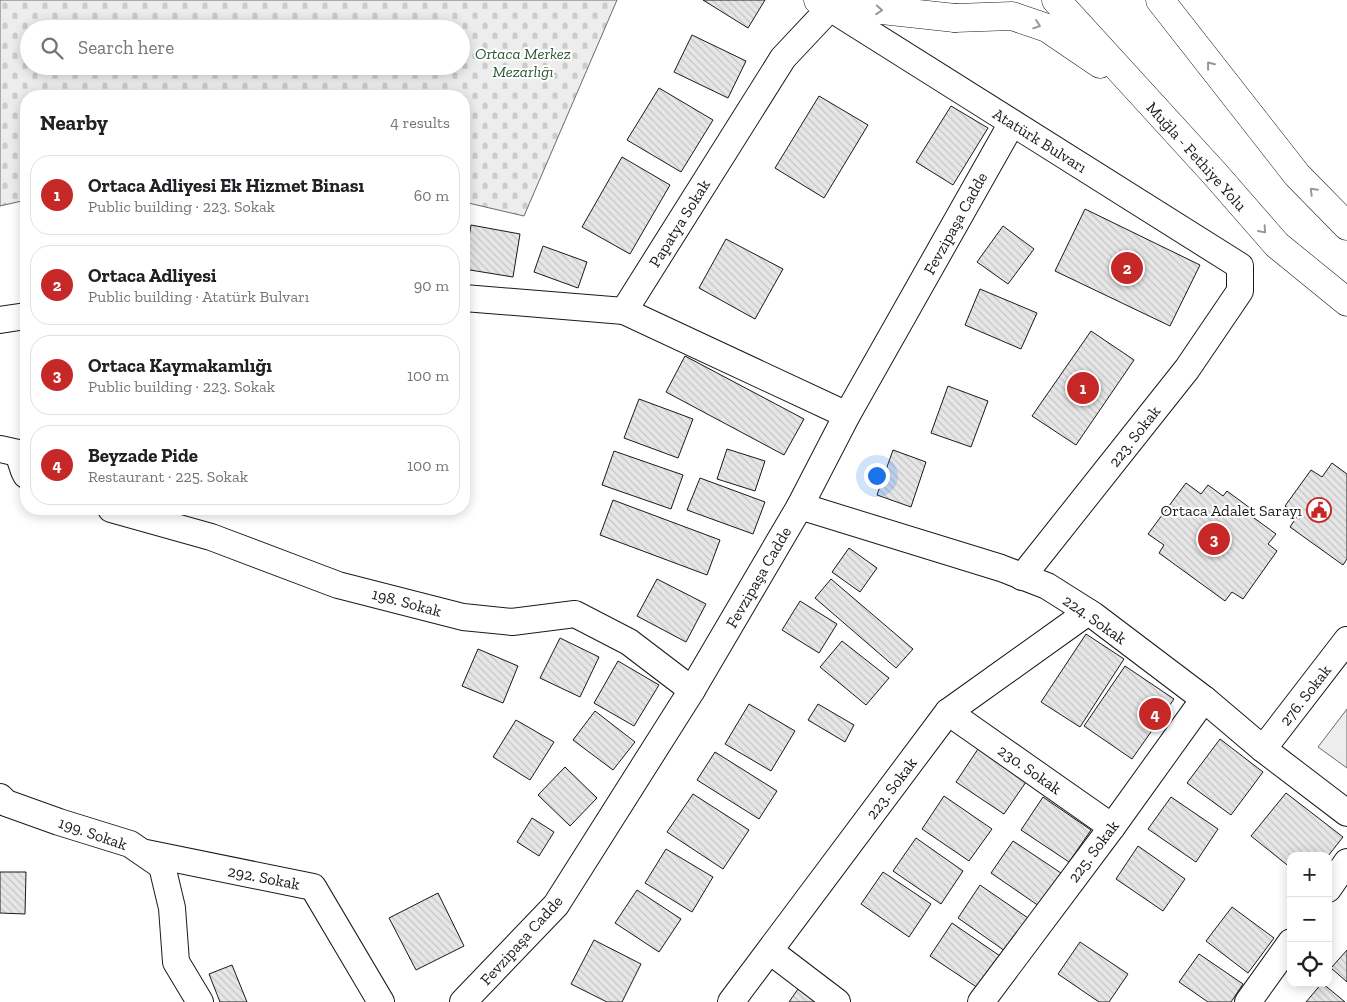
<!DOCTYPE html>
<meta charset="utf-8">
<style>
body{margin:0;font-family:"Zilla Slab",serif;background:#f6f6f6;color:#202124}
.controls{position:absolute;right:15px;bottom:15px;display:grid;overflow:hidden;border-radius:10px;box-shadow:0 2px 12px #0003}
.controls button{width:45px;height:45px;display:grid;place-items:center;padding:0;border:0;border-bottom:1px solid #e0e0e0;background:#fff;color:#202124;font:25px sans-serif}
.you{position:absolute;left:876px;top:475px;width:18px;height:18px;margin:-12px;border:4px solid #fff;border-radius:50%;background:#1a73e8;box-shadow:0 0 0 8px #1a73e833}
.badge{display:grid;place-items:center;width:32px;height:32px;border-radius:50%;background:#c62828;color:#fff;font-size:16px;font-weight:700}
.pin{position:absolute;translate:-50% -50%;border:2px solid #fff;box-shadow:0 1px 5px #0006}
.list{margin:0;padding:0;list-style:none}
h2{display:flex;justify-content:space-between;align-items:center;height:65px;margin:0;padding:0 20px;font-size:21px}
h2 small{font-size:16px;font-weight:400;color:#757577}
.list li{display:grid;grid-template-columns:32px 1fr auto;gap:15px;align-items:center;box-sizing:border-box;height:80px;margin:0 10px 10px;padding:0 10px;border:1px solid #e0e0e0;border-radius:20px}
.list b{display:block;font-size:19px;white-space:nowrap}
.list p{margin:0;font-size:16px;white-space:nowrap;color:#757577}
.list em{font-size:16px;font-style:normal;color:#757577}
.icon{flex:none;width:28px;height:28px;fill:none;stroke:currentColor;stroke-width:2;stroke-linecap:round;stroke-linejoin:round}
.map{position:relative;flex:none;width:1347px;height:1002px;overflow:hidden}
.search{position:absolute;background:#fff;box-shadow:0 2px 12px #0003;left:20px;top:20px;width:450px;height:55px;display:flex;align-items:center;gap:12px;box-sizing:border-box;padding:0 18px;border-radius:28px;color:#757577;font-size:19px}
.panel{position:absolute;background:#fff;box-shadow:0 2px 12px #0003;left:20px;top:90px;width:450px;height:425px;border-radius:20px}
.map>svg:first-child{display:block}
.built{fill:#ededed;stroke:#6a6a6a}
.cemetery{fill:url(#cemetery-stones);stroke:#6a6a6a;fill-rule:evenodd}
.building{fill:url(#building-back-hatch);stroke:#1a1a1a}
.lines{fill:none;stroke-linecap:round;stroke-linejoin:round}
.minor-casing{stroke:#1a1a1a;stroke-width:28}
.major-casing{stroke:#1a1a1a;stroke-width:29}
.highway-casing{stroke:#1a1a1a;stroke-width:29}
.minor{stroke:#fff;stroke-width:26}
.major{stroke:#fff;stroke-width:28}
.highway{stroke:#fff;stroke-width:28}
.oneway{stroke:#989898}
.labels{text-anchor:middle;stroke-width:4;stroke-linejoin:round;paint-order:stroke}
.park-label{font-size:16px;font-style:italic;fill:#2b5a34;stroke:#fff}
.street-label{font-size:16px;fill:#1a1a1a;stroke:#fff}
.poi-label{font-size:16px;fill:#1a1a1a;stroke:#fff;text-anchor:end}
</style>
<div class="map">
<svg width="1347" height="1002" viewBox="0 0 1347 1002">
<defs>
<pattern id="cemetery-stones" width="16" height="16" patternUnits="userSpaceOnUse" patternTransform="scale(1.25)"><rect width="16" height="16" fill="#ededed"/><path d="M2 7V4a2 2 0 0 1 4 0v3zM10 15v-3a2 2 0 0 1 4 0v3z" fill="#cbcbcb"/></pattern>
<pattern id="building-back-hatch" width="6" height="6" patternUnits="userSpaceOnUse" patternTransform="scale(1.25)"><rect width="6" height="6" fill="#e6e6e6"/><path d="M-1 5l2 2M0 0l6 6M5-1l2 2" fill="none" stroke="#c5c5c5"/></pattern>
</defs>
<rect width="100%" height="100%" fill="#fff"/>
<polygon class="built" points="1347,709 1347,768 1318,747"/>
<path class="cemetery" d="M0,0H617L524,216L464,202V96H26V200L0,206ZM29,29H461V66H29Z"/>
<g class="building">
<polygon points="703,0 765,0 748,28"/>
<polygon points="692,35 746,61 728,98 674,72"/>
<polygon points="659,88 713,120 681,172 627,140"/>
<polygon points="819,96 868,125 824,198 775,168"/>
<polygon points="951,106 988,128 953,185 916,162"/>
<polygon points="622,157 670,185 630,254 582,227"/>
<polygon points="1085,209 1200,265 1170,326 1055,271"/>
<polygon points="471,225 520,234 513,277 464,269"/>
<polygon points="1003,226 1034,249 1008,284 977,262"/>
<polygon points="726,239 783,269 755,319 699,288"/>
<polygon points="543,246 587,262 578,288 534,272"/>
<polygon points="980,289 1037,313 1021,349 965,325"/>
<polygon points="1091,331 1134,360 1076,445 1032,416"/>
<polygon points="685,356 804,419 784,455 666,392"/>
<polygon points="948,386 988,401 971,447 931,433"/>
<polygon points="639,399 693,419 678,458 624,438"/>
<polygon points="727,449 765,461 755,491 717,479"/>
<polygon points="893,450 926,462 911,507 877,495"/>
<polygon points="614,451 683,475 671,509 602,485"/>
<polygon points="1332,463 1347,474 1347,559 1343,565 1290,527 1298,515 1285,506 1311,470 1322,477"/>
<polygon points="700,478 765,502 753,534 687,510"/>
<polygon points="1186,483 1201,494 1208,485 1223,496 1227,491 1254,511 1250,515 1276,534 1268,544 1277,551 1243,599 1232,592 1225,601 1159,553 1164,545 1148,534"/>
<polygon points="613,500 720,540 707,575 600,535"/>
<polygon points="849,548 877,568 860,592 832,572"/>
<polygon points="657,579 706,604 686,642 637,616"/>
<polygon points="831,579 913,649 896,668 815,598"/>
<polygon points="800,601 837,624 819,653 782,630"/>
<polygon points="1086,634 1124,659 1080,727 1041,702"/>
<polygon points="560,638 599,657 580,697 540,678"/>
<polygon points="842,641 889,678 866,705 820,667"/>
<polygon points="478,649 518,666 503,703 462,686"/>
<polygon points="618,661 659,685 634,726 594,703"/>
<polygon points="1125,666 1174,699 1132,759 1084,726"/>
<polygon points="749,704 795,731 771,771 725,744"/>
<polygon points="818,704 854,725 845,742 808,720"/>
<polygon points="595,711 635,742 613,770 573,740"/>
<polygon points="516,720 554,742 530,780 493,757"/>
<polygon points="1220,739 1263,772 1231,815 1187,783"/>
<polygon points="978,749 1026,782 1004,814 956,782"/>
<polygon points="715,752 777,791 759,819 697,780"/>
<polygon points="565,767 597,798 570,826 538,795"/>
<polygon points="1286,793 1343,837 1328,856 1291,856 1291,868 1251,836"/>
<polygon points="693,794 749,830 723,869 667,832"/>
<polygon points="944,796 992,829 969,861 922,829"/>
<polygon points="1043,797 1091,830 1069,862 1021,830"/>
<polygon points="1171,797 1218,829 1196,862 1148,829"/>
<polygon points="532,818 554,832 539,856 517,842"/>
<polygon points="916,838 963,871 941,904 893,871"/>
<polygon points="1013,841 1061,873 1039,906 991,873"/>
<polygon points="1138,846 1185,879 1163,911 1116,879"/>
<polygon points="666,849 713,877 692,912 645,883"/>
<polygon points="0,872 26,872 25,914 0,913"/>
<polygon points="883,872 931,904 909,937 861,904"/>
<polygon points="980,885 1028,918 1005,951 958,918"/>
<polygon points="637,890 681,919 659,952 615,923"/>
<polygon points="438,893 464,946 416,970 389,918"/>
<polygon points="1232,907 1274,938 1248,973 1206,941"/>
<polygon points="952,923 1000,956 978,988 930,956"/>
<polygon points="594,940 641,964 622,1002 607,1002 571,984"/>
<polygon points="1080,942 1128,974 1109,1002 1099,1002 1058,974"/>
<polygon points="1347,950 1347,982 1331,968"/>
<polygon points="1199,954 1243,984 1231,1002 1208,1002 1179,982"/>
<polygon points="232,965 247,1002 220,1002 209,974"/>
<polygon points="1322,983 1345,1002 1306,1002"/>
<polygon points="798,989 817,1002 789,1002"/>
</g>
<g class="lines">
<defs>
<g id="minor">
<polyline points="464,298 624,311 783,58 830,8 1240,266 1240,291 1187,369 1022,577"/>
<polyline points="624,311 847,415"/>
<polyline points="0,320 26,316"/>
<polyline points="0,449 18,453 24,471 26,475"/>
<polyline points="800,506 1001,568 1047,586 1093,615 1204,699 1263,749 1347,813"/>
<polyline points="111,509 211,537 338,585 463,617 512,622 575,614 629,642 692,690"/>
<polyline points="948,712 1112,827"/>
<polyline points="1263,749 1347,640"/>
<polyline points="0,797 6,803 59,822 130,844 162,866 172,908 176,962 200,1002"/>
<polyline points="146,853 313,887 381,1002"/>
<polyline points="1328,889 1347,862"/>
<polyline points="770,951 837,1002"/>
<polyline points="463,1002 556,905 692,690 800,506 847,415 1012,123"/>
<polyline points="731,1002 948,712 1088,612"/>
<polyline points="981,1002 1112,827 1204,699"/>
<polyline points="1248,1002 1291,942"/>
</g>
<polyline id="major" points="818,0 830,8 882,10 955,18"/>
<g id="highway">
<polyline points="1056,0 1215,174 1277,245 1347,302"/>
<polyline points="1160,0 1297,175 1347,226"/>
<polyline points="955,18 1012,16 1047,28 1100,64"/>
</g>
</defs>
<use href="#minor" class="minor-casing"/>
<use href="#major" class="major-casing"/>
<use href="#highway" class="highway-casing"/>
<use href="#minor" class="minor"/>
<use href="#major" class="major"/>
<use href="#highway" class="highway"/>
</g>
<defs><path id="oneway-chevron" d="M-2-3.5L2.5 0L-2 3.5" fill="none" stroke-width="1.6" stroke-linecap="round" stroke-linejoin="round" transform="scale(1.25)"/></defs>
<g class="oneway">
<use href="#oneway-chevron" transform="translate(879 10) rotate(4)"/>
<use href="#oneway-chevron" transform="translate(1037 25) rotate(19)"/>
<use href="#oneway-chevron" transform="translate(1210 65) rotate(-128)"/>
<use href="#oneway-chevron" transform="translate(1313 191) rotate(-135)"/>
<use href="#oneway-chevron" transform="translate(1263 230) rotate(49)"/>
</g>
<defs>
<symbol id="civic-ring" viewBox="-11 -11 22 22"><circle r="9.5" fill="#fff" stroke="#c62828" stroke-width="1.5"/><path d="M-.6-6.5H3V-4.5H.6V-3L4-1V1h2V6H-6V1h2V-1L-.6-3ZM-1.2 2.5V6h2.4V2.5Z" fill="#c62828"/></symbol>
</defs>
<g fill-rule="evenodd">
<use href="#civic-ring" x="1305" y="496" width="28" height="28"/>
</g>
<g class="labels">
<g class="park-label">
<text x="523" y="59">Ortaca Merkez<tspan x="523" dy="18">Mezarlığı</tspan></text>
</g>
<g class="street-label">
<text transform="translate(1040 140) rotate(32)" y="6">Atatürk Bulvarı</text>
<text transform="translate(1197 156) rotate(48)" y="6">Muğla - Fethiye Yolu</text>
<text transform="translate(679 223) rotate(-58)" y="6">Papatya Sokak</text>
<text transform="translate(955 223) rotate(-61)" y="6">Fevzipaşa Cadde</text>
<text transform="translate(1134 436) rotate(-52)" y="6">223. Sokak</text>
<text transform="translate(758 577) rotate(-60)" y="6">Fevzipaşa Cadde</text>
<text transform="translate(407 602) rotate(15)" y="6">198. Sokak</text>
<text transform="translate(1095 619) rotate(35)" y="6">224. Sokak</text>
<text transform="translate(1305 695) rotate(-52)" y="6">276. Sokak</text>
<text transform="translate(1030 769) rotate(35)" y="6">230. Sokak</text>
<text transform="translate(891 788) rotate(-53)" y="6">223. Sokak</text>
<text transform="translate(93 833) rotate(19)" y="6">199. Sokak</text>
<text transform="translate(1093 851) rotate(-53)" y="6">225. Sokak</text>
<text transform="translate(264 877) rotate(11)" y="6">292. Sokak</text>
<text transform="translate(521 940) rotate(-48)" y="6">Fevzipaşa Cadde</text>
</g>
<g class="poi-label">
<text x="1302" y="516">Ortaca Adalet Sarayı</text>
</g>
</g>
</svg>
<div class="controls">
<button>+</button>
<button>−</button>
<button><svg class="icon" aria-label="locate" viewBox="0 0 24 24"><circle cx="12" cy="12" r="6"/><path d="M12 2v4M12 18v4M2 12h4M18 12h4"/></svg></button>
</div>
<div class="you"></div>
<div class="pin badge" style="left:1083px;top:388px">1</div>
<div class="pin badge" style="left:1127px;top:268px">2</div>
<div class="pin badge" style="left:1214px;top:539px">3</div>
<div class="pin badge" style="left:1155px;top:714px">4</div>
<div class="search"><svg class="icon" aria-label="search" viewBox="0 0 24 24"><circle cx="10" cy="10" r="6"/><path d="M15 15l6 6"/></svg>Search here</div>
<section class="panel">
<h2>Nearby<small>4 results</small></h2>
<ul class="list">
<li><span class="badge">1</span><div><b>Ortaca Adliyesi Ek Hizmet Binası</b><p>Public building · 223. Sokak</p></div><em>60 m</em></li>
<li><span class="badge">2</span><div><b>Ortaca Adliyesi</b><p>Public building · Atatürk Bulvarı</p></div><em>90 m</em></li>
<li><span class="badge">3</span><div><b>Ortaca Kaymakamlığı</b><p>Public building · 223. Sokak</p></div><em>100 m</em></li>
<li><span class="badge">4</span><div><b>Beyzade Pide</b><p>Restaurant · 225. Sokak</p></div><em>100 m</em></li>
</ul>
</section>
</div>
